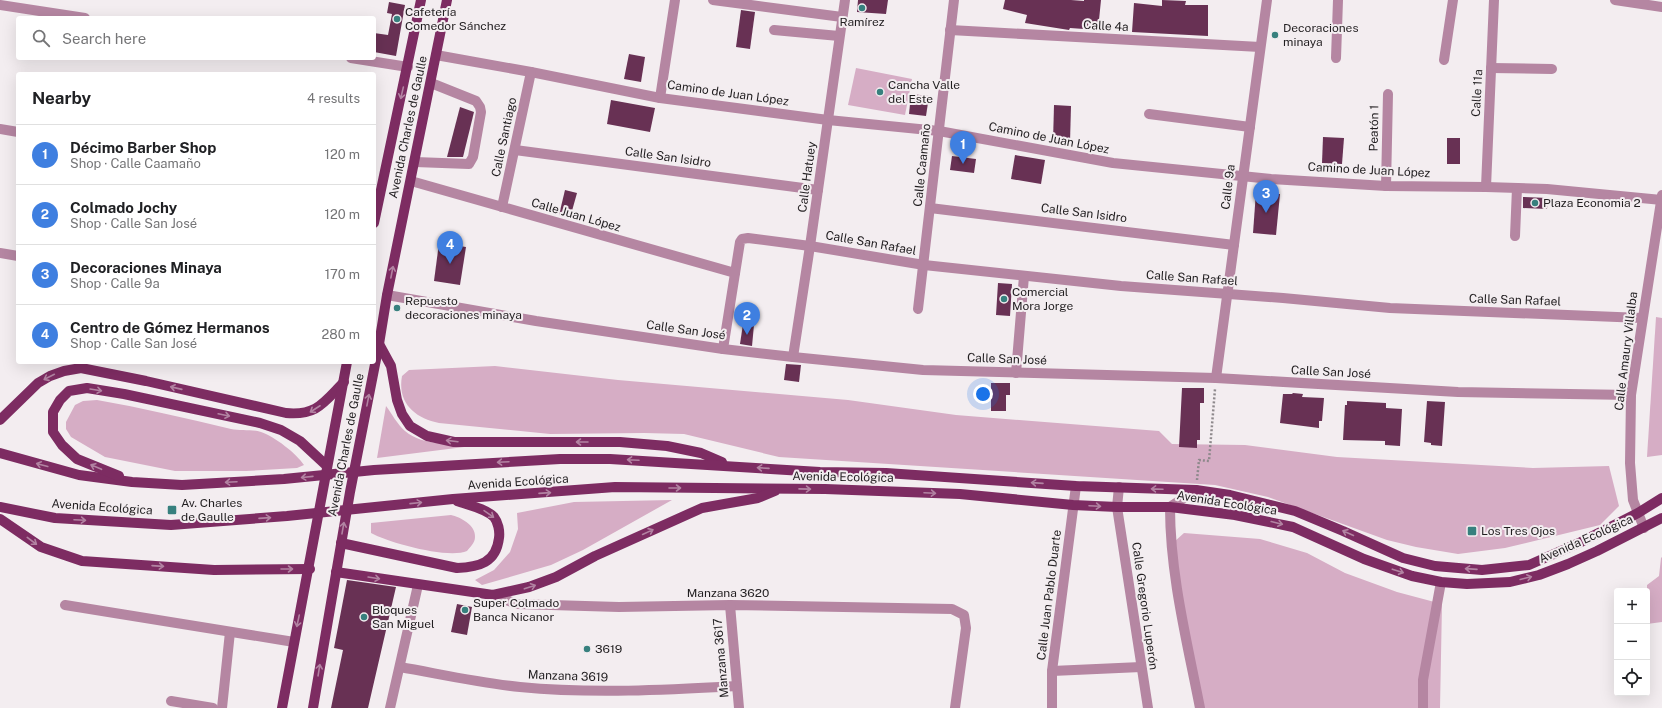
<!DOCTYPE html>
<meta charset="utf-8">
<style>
body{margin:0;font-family:"Public Sans",sans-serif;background:#f2f2f2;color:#202124}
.controls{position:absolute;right:12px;bottom:12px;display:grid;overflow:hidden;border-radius:4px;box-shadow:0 4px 16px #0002}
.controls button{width:36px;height:36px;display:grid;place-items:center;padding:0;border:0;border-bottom:1px solid #e0e0e0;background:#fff;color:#202124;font:20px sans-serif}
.you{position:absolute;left:983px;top:394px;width:14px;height:14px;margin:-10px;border:3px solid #fff;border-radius:50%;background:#1a73e8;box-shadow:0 0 0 6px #1a73e833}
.badge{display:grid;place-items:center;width:26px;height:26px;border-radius:50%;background:#0f766e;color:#fff;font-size:13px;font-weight:700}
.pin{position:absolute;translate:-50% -33px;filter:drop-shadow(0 1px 2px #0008)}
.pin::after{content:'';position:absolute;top:21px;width:14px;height:12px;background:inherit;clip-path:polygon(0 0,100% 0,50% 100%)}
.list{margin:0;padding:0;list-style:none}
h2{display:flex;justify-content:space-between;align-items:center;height:52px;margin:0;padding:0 16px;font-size:17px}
h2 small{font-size:13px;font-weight:400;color:#757577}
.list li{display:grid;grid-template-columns:26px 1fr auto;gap:12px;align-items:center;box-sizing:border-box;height:60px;padding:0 16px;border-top:1px solid #e0e0e0}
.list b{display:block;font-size:15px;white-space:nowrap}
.list p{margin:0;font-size:13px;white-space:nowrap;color:#757577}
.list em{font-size:13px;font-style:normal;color:#757577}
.icon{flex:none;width:22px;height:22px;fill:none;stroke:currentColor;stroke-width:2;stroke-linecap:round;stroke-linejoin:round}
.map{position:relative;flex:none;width:1662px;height:708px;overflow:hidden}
.search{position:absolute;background:#fff;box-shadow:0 4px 16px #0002;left:16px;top:16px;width:360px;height:44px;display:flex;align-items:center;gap:10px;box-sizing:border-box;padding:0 14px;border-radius:4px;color:#757577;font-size:15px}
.panel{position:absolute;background:#fff;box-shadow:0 4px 16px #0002;left:16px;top:72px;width:360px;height:292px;border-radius:4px}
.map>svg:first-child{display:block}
.green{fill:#d6adc5}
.building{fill:#683154}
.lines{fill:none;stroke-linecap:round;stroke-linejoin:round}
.path{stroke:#8e898c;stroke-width:2.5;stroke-dasharray:2 2;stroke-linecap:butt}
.minor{stroke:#b586a2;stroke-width:10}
.major{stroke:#7d2c62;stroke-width:10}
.oneway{stroke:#b283a2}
.poi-dot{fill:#37807e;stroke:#f3edf0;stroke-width:1.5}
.labels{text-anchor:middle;stroke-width:4;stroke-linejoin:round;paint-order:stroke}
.poi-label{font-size:12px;fill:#211e20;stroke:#f3edf0;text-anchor:start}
.street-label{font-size:12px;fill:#211e20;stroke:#f3edf0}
</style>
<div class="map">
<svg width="1662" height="708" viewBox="0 0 1662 708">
<rect width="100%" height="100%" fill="#f3edf0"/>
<g class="green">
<polygon points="856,68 912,79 905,115 848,105"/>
<polygon points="1656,317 1662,318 1662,455 1647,457"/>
<path d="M495,366L618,380L848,400L956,415L1159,431L1172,444L1245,445L1337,457L1533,468L1609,466L1619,506L1600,525L1505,548L1458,554L1416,547L1387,540L1268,497L1215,485L779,457L684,434L644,433L550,434L439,423C415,418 397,403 402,376L409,370Z"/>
<path d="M97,400C142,408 186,418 231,429C240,431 252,429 261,432C275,437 296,453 304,465L297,468L246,471H175L105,457L71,437L66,429V422L75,405L83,401Z"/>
<path d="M386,406C392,414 397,424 405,431C423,447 457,443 480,445L377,458Z"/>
<polygon points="672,500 583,550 551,565 482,585 475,580 494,570 510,552 518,529 517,513 574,502"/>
<path d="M451,515C460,517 476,525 475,537C475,543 470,547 467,551C448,559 389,543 371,533V523Z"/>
<polygon points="1184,533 1260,539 1307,553 1345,573 1397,592 1442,604 1440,708 1203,708 1178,596 1174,542"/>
<polygon points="1662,557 1662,622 1647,624 1647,585 1659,576 1661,558"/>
</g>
<g class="building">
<polygon points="858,0 888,0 886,14 857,12"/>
<polygon points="1005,0 1071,0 1084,1 1084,0 1101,0 1098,30 1070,28 1069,30 1025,23 1027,15 1003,9"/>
<polygon points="1162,0 1186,1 1185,5 1208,5 1208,36 1132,32 1134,3 1162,6"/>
<polygon points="389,2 405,5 396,56 374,52 374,33 388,35 392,14 387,13"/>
<polygon points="741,10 755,12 750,49 736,47"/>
<polygon points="629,54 645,57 641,82 624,79"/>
<polygon points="911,94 929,96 926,116 909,114"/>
<polygon points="611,100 655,108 650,132 607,124"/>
<polygon points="1054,105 1071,106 1070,142 1053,142"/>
<polygon points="460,107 474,112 463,157 447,157"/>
<polygon points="1323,137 1344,138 1342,164 1322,163"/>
<rect x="1447" y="138" width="13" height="26"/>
<polygon points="1015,155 1045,160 1041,184 1011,179"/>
<polygon points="952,156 976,159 974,173 950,170"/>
<polygon points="565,190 577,193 570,218 559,215"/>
<polygon points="1256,192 1280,194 1276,235 1253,233"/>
<polygon points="1523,197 1548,198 1547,209 1523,208"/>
<polygon points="439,243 466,247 460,285 434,281"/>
<polygon points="998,283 1012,284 1010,316 996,315"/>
<polygon points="743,324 754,325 752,346 740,344"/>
<polygon points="786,364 801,365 799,382 784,380"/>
<polygon points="991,383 1010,383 1010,395 1006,395 1006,411 991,411"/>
<polygon points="1182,388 1204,388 1204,403 1200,403 1200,440 1197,440 1197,448 1179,447"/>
<polygon points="1293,393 1303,394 1302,397 1324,398 1322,421 1319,421 1319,428 1280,423 1283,394 1292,394"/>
<polygon points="1347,401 1386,403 1386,408 1402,409 1400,446 1385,445 1385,441 1343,440 1345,405 1347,405"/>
<polygon points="1427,401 1445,402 1442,446 1431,445 1431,443 1424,442"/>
<polygon points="347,580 396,587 368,708 331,708 343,650 334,648"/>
<polygon points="457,604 472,607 467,635 451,632"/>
</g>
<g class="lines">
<polyline class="path" points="1197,480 1199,460 1209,461 1215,389"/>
<g class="minor">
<polyline points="713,0 842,17"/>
<polyline points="1615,0 1662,7"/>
<polyline points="0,5 85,18"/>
<polyline points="774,30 839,36"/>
<polyline points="950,30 1260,47"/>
<polyline points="436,55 531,72 660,98 828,120 939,131 1113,163 1271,179 1386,186 1486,187 1547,189 1662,200"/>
<polyline points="351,58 408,67"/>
<polyline points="1336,58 1338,0"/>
<polyline points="1444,60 1453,0"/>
<polyline points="1491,68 1552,69"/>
<polyline points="660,98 675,0"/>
<polyline points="1149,114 1250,127"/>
<polyline points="0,129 18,132"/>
<polyline points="515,150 818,190"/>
<polyline points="415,162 469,164 473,157 481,112 480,107 476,101 431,83"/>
<polyline points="411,181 735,273"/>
<polyline points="1386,186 1388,94"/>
<polyline points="1486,187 1494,0"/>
<polyline points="502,207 531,72"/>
<polyline points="930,208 1234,245"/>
<polyline points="1515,236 1517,188"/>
<polyline points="0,253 18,256"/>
<polyline points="387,295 536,321 723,349 793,357 923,370 1216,378 1458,392 1631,395"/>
<polyline points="918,309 954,0"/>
<polyline points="723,349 740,242 742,239 748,238 810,246 924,265 1121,286 1283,298 1390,308 1642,318"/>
<polyline points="793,357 810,246 845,0"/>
<polyline points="1016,373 1024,276"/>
<polyline points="1216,378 1267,0"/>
<polyline points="1119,487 1117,507 1148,708"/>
<path d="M1196,490L1170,507C1170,575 1187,641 1200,708"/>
<polyline points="1644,528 1633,500 1630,463 1631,395 1662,195"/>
<polyline points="493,595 517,604 619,607 730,605 952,609 964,615 966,628 955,708"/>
<polyline points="65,605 294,642"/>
<polyline points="730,605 739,708"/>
<path d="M400,667C440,674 480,683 520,687C592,694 665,690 737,686"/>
<polyline points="1052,671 1141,667"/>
<polyline points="171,701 213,708"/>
<polyline points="222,708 230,632"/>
<polyline points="390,708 418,585"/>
<polyline points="1052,708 1052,671 1076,486"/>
<polyline points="1423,708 1423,680 1441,582"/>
</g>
<g class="major">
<polyline points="374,223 421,0"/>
<polyline points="379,344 391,366 397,400 402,414 410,426 427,436 454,442 620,442 667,446 701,453 722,462"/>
<path d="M0,420L38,383L50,376L64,371L81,368L146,381L286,413C317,416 324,402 344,382"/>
<polyline points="0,453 79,475 132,482 182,485 284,479 374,470 560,459 610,459 820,472 886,473 1076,486 1196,490 1230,495 1295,511 1343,531 1403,558 1435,566 1482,570 1529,565 1581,542 1638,513 1662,498"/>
<polyline points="119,476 77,459 62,445 53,432 53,412 60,400 69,391 87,388 124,394 260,423 281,430 300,441 327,466"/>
<polyline points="0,507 55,518 171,525 287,516 453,499 615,487 825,489 960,494 1073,505 1117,507 1170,507 1235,515 1293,527 1364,559 1412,576 1441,582 1467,584 1510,582 1539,575 1568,564 1597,551 1662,518"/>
<polyline points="0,519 41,547 82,561 214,570 310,569"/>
<path d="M341,543L457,568C479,567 496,563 499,538C500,531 498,522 494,517C485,508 468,505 457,501"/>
<polyline points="336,572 493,595 529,587 556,577 595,556 702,508 758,498 775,491"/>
<polyline points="282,708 347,362"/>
<polyline points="313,708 350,492 379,344 387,295 447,0"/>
</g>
</g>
<defs><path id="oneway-shaft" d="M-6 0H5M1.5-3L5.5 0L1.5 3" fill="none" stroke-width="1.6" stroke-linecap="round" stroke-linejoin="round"/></defs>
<g class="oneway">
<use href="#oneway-shaft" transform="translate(402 93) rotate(103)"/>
<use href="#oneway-shaft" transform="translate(392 272) rotate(-79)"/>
<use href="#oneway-shaft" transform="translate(49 377) rotate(153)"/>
<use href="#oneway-shaft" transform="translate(176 388) rotate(-167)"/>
<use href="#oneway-shaft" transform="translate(96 390) rotate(9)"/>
<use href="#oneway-shaft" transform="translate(368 400) rotate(-79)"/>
<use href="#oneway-shaft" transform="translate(315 409) rotate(147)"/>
<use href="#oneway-shaft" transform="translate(224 415) rotate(12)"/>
<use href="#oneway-shaft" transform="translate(452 441) rotate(-173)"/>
<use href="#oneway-shaft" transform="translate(582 442) rotate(-180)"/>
<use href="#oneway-shaft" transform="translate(633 460) rotate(-177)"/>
<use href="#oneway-shaft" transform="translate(503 462) rotate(177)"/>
<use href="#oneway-shaft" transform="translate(42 465) rotate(-165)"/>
<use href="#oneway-shaft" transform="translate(96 467) rotate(-157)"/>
<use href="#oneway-shaft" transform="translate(763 468) rotate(-176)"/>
<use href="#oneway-shaft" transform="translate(307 477) rotate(174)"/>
<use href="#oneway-shaft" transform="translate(231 482) rotate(177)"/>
<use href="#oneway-shaft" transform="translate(1037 483) rotate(-176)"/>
<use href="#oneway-shaft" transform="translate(675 488)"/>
<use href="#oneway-shaft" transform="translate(805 489) rotate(1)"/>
<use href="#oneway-shaft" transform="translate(1157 489) rotate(-178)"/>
<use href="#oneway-shaft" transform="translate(545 493) rotate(-4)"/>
<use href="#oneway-shaft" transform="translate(930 493) rotate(3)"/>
<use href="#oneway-shaft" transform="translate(416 503) rotate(-6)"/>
<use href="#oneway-shaft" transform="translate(1095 506) rotate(3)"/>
<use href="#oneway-shaft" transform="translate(489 514) rotate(35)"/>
<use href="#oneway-shaft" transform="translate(265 518) rotate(-4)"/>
<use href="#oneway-shaft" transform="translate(80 520) rotate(3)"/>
<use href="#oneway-shaft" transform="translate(1277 523) rotate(14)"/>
<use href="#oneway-shaft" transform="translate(343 528) rotate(-80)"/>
<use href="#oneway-shaft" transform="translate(648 532) rotate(-25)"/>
<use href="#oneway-shaft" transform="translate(1348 533) rotate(-156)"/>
<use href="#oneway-shaft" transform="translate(32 541) rotate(37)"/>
<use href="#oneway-shaft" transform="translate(158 566) rotate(4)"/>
<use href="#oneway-shaft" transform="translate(287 569)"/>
<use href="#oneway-shaft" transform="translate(1471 569) rotate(-176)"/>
<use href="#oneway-shaft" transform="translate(1398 571) rotate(18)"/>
<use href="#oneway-shaft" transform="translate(374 578) rotate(9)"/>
<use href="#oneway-shaft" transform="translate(1526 578) rotate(-14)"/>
<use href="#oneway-shaft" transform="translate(530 587) rotate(-18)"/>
<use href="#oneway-shaft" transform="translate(298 621) rotate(102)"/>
<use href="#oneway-shaft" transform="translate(319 670) rotate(-81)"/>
</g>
<g class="poi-dot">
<circle cx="862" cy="8" r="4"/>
<circle cx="397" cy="19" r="4"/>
<circle cx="1275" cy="35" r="4"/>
<circle cx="880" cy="92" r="4"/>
<circle cx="1535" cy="203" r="4"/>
<circle cx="1004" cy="299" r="4"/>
<circle cx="397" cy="308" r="4"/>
<rect x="167" y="505" width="10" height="10" rx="2"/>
<rect x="1467" y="526" width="10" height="10" rx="2"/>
<circle cx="465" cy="610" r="4"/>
<circle cx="364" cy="617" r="4"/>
<circle cx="587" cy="649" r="4"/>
</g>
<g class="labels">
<g class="poi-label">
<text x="405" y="16">Cafetería<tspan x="405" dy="14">Comedor Sánchez</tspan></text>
<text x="862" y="26" text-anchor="middle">Ramírez</text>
<text x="1283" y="32">Decoraciones<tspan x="1283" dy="14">minaya</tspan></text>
<text x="888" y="89">Cancha Valle<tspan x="888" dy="14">del Este</tspan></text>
<text x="1543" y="207">Plaza Economia 2</text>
<text x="1012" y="296">Comercial<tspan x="1012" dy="14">Mora Jorge</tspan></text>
<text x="405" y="305">Repuesto<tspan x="405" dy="14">decoraciones minaya</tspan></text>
<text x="181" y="507">Av. Charles<tspan x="181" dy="14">de Gaulle</tspan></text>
<text x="1481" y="535">Los Tres Ojos</text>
<text x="473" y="607">Super Colmado<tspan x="473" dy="14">Banca Nicanor</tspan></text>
<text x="372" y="614">Bloques<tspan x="372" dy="14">San Miguel</tspan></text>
<text x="595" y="653">3619</text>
</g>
<g class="street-label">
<text transform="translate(1106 26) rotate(3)" y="4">Calle 4a</text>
<text transform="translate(728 93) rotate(8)" y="4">Camino de Juan López</text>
<text transform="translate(1477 93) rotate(-87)" y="4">Calle 11a</text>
<text transform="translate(408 127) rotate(-78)" y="4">Avenida Charles de Gaulle</text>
<text transform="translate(1374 128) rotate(-89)" y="4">Peatón 1</text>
<text transform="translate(504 137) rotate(-78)" y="4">Calle Santiago</text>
<text transform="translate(1049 138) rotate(11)" y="4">Camino de Juan López</text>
<text transform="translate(668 157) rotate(8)" y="4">Calle San Isidro</text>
<text transform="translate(922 165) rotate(-84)" y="4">Calle Caamaño</text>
<text transform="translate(1369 170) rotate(3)" y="4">Camino de Juan López</text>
<text transform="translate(807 177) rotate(-82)" y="4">Calle Hatuey</text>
<text transform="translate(1228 187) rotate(-83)" y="4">Calle 9a</text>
<text transform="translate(1084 213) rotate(7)" y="4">Calle San Isidro</text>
<text transform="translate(576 215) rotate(16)" y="4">Calle Juan López</text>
<text transform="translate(871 243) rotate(10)" y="4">Calle San Rafael</text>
<text transform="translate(1192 278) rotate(4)" y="4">Calle San Rafael</text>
<text transform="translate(1515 300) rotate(2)" y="4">Calle San Rafael</text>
<text transform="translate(686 330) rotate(8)" y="4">Calle San José</text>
<text transform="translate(1626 351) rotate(-83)" y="4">Calle Amaury Villalba</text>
<text transform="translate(1007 359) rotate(2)" y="4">Calle San José</text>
<text transform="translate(1331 372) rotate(3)" y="4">Calle San José</text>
<text transform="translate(346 445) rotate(-79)" y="4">Avenida Charles de Gaulle</text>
<text transform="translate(843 477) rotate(1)" y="4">Avenida Ecológica</text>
<text transform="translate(518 482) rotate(-4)" y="4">Avenida Ecológica</text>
<text transform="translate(1227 503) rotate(9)" y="4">Avenida Ecológica</text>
<text transform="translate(102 507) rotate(4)" y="4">Avenida Ecológica</text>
<text transform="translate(1586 539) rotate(-24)" y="4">Avenida Ecológica</text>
<text x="728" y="597">Manzana 3620</text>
<text transform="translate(1049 595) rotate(-83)" y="4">Calle Juan Pablo Duarte</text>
<text transform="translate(1145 606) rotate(82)" y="4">Calle Gregorio Luperón</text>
<text transform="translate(721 658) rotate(-95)" y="4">Manzana 3617</text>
<text transform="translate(568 676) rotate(2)" y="4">Manzana 3619</text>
</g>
</g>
</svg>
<div class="controls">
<button>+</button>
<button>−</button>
<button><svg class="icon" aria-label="locate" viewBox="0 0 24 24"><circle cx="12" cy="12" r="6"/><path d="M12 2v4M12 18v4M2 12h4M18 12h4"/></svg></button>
</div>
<div class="you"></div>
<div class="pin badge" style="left:963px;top:164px;background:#3f7fe0">1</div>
<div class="pin badge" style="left:747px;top:335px;background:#3f7fe0">2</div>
<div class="pin badge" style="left:1266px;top:213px;background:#3f7fe0">3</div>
<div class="pin badge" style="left:450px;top:264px;background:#3f7fe0">4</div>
<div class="search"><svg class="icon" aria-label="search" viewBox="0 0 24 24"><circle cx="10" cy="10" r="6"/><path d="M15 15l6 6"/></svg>Search here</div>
<section class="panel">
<h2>Nearby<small>4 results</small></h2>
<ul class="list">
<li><span class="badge" style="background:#3f7fe0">1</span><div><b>Décimo Barber Shop</b><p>Shop · Calle Caamaño</p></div><em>120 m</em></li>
<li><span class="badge" style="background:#3f7fe0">2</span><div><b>Colmado Jochy</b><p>Shop · Calle San José</p></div><em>120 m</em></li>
<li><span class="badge" style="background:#3f7fe0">3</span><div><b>Decoraciones Minaya</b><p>Shop · Calle 9a</p></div><em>170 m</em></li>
<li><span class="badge" style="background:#3f7fe0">4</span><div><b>Centro de Gómez Hermanos</b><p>Shop · Calle San José</p></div><em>280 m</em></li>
</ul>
</section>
</div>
